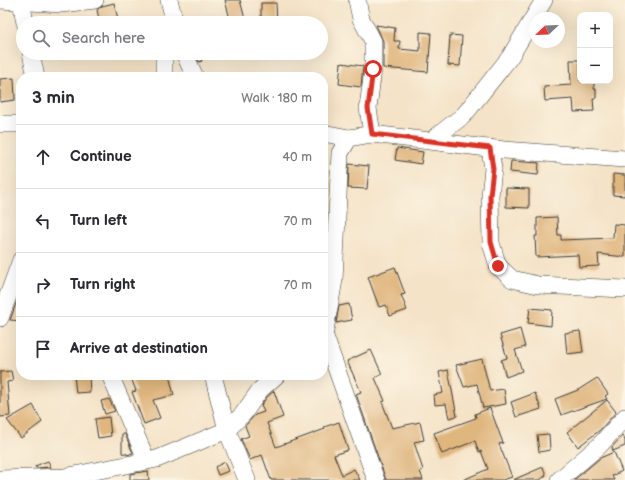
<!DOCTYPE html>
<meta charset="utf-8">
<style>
body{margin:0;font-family:"Balsamiq Sans",sans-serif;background:#f7f7f7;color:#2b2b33}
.controls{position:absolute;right:12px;top:12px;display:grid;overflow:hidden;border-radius:8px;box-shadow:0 4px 16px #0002}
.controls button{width:36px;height:36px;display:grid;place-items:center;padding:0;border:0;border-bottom:1px solid #e1e1e2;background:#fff;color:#2b2b33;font:20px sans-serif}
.compass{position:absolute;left:529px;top:12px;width:36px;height:36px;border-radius:50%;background:#fff;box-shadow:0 4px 16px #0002;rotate:247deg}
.stop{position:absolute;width:12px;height:12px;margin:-9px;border:3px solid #d93025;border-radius:50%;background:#fff}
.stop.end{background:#d93025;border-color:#fff;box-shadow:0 1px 4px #0008}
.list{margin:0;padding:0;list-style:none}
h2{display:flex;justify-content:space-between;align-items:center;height:52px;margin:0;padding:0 16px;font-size:17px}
h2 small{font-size:13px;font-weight:400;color:#7c7c81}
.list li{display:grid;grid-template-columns:26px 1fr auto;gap:12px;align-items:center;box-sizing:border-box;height:64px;padding:0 16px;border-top:1px solid #e1e1e2}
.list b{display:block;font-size:15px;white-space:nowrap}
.list em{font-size:13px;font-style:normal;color:#7c7c81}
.icon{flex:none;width:22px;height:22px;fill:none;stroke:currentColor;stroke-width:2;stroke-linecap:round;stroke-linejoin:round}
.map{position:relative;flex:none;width:625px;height:480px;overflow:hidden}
.search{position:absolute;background:#fff;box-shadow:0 4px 16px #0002;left:16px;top:16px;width:312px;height:44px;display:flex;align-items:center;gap:10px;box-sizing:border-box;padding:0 14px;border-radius:22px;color:#7c7c81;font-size:15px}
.panel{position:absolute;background:#fff;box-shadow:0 4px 16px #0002;left:16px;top:72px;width:312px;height:308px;border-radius:16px}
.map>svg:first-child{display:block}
.building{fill:#e0b67f}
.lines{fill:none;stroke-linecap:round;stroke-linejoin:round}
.minor-casing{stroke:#3c3a36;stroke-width:18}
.minor{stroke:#fff;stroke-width:17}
.route{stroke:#d93025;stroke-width:5}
</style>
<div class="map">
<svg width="625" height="480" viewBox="0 0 625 480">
<rect width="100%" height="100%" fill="#fcf5e5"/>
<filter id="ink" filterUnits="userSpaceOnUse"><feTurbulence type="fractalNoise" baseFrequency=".025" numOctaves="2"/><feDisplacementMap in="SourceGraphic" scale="8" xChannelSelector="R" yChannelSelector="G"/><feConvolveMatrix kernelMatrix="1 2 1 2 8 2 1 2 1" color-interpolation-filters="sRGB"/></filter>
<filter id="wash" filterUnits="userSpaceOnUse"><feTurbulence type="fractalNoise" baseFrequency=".012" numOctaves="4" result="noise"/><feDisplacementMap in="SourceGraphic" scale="16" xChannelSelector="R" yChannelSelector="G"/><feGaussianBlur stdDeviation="0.9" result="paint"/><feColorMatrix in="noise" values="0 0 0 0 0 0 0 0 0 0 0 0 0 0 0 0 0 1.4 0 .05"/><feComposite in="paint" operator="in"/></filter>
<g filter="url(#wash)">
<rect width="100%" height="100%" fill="#f4e3c7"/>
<g id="blocks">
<g class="building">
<polygon points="225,0 240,0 246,23 231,23"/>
<polygon points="114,3 119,23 100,23 97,10 102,6"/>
<polygon points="261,3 276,3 277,23 261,23"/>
<polygon points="376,25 395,28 394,41 400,41 399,49 420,51 420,32 431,33 428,72 383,68 383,41"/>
<polygon points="450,35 462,36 460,66 448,65"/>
<polygon points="195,53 200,53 202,61 199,62"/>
<polygon points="570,60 580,60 580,81 594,81 594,89 596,89 596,98 593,98 594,111 574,112 573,99 545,101 544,87 571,85"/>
<polygon points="341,63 363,66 361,87 339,84"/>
<polygon points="14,78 15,100 0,102 0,79"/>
<polygon points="397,148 423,152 421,164 395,160"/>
<polygon points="511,161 539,163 538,175 510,172"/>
<polygon points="349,164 369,166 367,189 348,188"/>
<polygon points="613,174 625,175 625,196 613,195"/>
<polygon points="506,188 529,189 529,208 506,207"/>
<polygon points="557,217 558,235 561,235 561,240 613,238 614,224 625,225 625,257 598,254 599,266 579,267 578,255 536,257 535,236 537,236 537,218"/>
<polygon points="395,267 405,294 401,295 407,310 390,316 386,305 379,307 368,277"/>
<polygon points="17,301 21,301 21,321 10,320"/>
<polygon points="349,304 352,320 336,323 339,306"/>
<polygon points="530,308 552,310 551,326 528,323"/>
<polygon points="520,329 525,347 515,350 522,371 506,377 501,360 507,358 500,335"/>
<polygon points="580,331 583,352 567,354 565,333"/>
<polygon points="371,350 382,374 375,378 385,401 382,402 392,428 420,422 424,440 414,442 423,470 420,471 423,480 386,480 356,394 361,392 347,361"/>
<polygon points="482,359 490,391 504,389 506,404 483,408 477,384 464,387 456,365"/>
<polygon points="448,370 457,416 449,418 446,404 435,405 434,395 443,393 439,372"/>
<polygon points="11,371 13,381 7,382 10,416 0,417 0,372"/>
<polygon points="74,375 89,375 90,392 76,393"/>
<polygon points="130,375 169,375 174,395 153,400 160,418 144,424 132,392 136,391"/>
<polygon points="597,378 608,394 605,396 607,399 561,415 555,399 578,390"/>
<polygon points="274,391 283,417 267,423 276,447 325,429 324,427 339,422 348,450 334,455 342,475 354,469 360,480 271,480 262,455 250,460 241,439 249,436 245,426 255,415 264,412 261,405 267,397"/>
<polygon points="535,393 541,409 516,417 511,402"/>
<polygon points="109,399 115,411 105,414 101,401"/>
<polygon points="607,400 616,412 600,430 578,447 567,432"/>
<polygon points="33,405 42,422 21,438 7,420"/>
<polygon points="490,408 503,443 499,444 512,477 503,480 463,480 488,469 481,451 479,452 475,441 442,454 434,433 476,418 475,414"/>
<polygon points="109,417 111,436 98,438 95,419"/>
<polygon points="122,434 125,434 133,453 127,455 127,454 122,453"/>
<polygon points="549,434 550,450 539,452 537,435"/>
<polygon points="623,435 625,441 625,446 613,451 612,447"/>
<polygon points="614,452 622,471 612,476 614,480 574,480 600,458"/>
<polygon points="48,461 51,467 36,468 35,466"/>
<polygon points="225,462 229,471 218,475 215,467"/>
<polygon points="543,467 546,475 540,480 513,480"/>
<polygon points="148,471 149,480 130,480 130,474"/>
</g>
</g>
</g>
<g filter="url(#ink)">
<use href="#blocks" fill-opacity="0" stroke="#3c3a36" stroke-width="1"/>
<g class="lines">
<defs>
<g id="minor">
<polyline points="0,0 61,4 95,0"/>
<polyline points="21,0 25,23"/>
<polyline points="169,0 175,23"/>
<polyline points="357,0 361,19 373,41 373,69 368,108 372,134"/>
<polyline points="31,53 36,77"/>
<polyline points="164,53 164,77"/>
<polyline points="184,53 195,77"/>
<polyline points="0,124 21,124"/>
<polyline points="323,133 349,138"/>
<polyline points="432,140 464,115 510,57 544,0"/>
<polyline points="490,148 493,169 490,196 491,243 498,266 512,279 538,285 625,289"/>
<polyline points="0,318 21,260"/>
<polyline points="323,331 376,480"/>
<polyline points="323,337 324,336 334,280 340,153 349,138 372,134 504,150 625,159"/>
<polyline points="110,375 147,461"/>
<polyline points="213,375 227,430 247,480"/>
<polyline points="0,479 64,477 157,459 227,430 243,414 260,390 277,375"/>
<polyline points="559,480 599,446 625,417"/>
</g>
</defs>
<use href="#minor" class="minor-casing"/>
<use href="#minor" class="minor"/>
</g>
</g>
<g class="lines" filter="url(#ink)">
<polyline class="route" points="373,69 368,108 372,134 490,148 493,169 490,196 491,242 498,266"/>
</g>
</svg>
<div class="controls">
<button>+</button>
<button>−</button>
</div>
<svg class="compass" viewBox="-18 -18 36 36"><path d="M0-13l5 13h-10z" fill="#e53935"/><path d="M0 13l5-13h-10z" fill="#7c7c81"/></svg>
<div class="stop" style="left:373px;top:69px"></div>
<div class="stop end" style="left:498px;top:266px"></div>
<div class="search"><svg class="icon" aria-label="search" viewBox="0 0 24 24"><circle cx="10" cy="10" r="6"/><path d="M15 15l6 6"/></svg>Search here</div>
<section class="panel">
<h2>3 min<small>Walk · 180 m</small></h2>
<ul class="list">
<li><svg class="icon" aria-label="ahead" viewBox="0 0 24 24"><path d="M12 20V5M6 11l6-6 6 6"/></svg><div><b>Continue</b></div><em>40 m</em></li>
<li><svg class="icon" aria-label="left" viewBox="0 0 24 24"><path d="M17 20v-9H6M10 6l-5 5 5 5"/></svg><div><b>Turn left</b></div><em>70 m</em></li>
<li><svg class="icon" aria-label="right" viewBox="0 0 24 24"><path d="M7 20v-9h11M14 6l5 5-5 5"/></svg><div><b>Turn right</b></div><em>70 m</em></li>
<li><svg class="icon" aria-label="arrive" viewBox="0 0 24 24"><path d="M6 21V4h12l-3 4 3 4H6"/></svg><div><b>Arrive at destination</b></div></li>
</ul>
</section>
</div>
